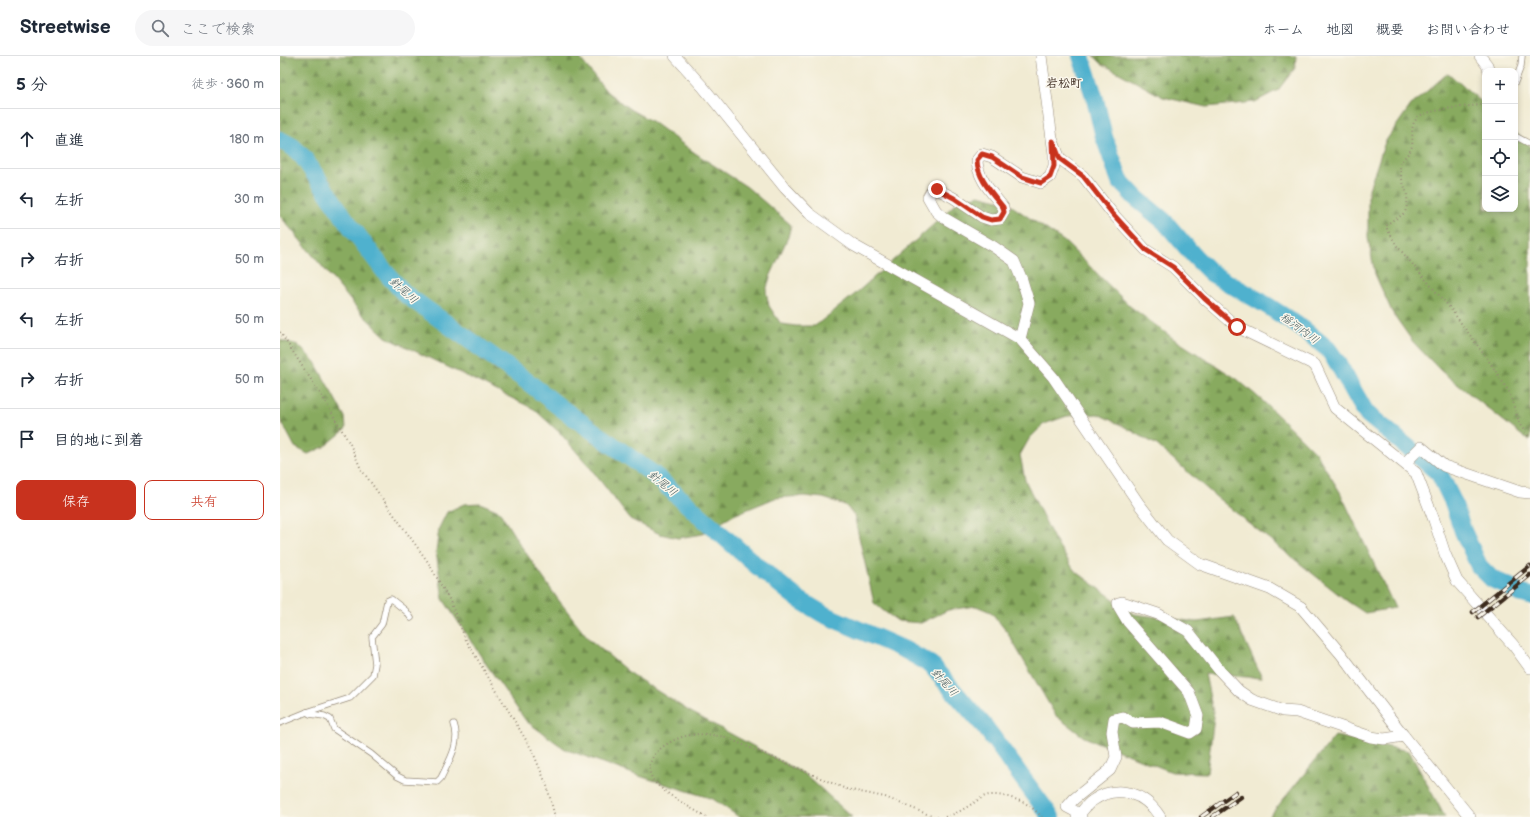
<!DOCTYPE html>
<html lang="ja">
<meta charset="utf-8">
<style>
body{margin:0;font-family:"Balsamiq Sans","Klee One",sans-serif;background:#f6f6f7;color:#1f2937}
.controls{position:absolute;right:12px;top:12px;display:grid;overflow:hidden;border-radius:8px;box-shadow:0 2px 6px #0003}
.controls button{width:36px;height:36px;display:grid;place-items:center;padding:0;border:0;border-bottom:1px solid #e0e1e3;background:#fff;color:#1f2937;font:20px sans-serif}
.stop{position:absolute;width:12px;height:12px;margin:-9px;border:3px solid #c8321e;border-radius:50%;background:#fff}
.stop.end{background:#c8321e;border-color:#fff;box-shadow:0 1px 4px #0008}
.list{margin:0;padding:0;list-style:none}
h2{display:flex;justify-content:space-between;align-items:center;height:52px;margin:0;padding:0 16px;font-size:17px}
h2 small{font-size:13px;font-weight:400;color:#747a83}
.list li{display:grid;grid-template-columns:26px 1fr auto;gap:12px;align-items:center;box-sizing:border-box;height:60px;padding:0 16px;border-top:1px solid #e0e1e3}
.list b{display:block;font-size:15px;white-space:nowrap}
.list em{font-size:13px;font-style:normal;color:#747a83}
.actions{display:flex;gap:8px;padding:12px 16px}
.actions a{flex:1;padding:9px 0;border:1px solid #c8321e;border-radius:8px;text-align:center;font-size:14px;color:#c8321e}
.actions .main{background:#c8321e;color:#fff}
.icon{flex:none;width:22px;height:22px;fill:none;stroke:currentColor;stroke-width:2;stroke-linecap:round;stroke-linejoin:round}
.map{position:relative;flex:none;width:1250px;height:761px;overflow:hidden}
header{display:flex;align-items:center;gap:24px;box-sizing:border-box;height:56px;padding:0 20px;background:#fff;border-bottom:1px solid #e0e1e3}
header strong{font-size:19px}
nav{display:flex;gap:22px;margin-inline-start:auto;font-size:14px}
.search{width:280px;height:36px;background:#f6f6f7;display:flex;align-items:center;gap:10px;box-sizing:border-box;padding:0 14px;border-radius:22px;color:#747a83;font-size:15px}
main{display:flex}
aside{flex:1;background:#fff}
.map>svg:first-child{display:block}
.forest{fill:url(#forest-firs);stroke:#626a3e}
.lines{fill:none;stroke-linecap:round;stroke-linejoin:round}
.river{stroke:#4fb1ce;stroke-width:18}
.service-casing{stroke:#968a78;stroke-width:7}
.minor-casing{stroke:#968a78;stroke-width:12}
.path{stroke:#968a78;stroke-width:2;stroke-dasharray:1 3;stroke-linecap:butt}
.service{stroke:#fff;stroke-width:5.5}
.minor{stroke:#fff;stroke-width:11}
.rail-casing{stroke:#3b2a1e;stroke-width:4.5}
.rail{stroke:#fbf7ec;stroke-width:3;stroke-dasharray:9;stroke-linecap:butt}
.route{stroke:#c8321e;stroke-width:5}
.labels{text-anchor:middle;stroke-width:3;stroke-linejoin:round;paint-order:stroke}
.water-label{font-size:11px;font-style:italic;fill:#42595c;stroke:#fbf7ec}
.quarter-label{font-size:12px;font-weight:bold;fill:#3b2a1e;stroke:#fbf7ec}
</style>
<header>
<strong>Streetwise</strong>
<div class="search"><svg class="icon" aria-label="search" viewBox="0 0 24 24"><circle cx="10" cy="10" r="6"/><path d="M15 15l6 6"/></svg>ここで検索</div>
<nav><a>ホーム</a><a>地図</a><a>概要</a><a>お問い合わせ</a></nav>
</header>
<main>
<aside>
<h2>5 分<small>徒歩 · 360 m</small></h2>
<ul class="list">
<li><svg class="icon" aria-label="ahead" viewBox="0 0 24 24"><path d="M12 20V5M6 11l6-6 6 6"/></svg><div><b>直進</b></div><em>180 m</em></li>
<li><svg class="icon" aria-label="left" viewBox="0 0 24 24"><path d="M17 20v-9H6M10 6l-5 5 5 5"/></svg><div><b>左折</b></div><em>30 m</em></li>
<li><svg class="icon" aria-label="right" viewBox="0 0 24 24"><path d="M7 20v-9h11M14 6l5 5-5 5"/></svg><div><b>右折</b></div><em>50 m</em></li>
<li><svg class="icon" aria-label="left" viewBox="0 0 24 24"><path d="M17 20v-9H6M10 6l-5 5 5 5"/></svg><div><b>左折</b></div><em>50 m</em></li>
<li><svg class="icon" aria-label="right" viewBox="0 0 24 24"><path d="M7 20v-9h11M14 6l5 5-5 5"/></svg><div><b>右折</b></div><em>50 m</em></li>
<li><svg class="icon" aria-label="arrive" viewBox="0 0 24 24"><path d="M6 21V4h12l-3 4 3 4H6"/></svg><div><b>目的地に到着</b></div></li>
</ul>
<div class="actions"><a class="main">保存</a><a>共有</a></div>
</aside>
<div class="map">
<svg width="1250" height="761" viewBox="0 0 1250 761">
<defs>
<pattern id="forest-firs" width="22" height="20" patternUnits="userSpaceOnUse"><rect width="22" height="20" fill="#88aa5e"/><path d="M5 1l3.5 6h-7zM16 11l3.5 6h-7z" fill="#708b4d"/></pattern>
</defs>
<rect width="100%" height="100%" fill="#fbf7ec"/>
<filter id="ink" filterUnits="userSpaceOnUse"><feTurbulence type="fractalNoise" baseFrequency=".025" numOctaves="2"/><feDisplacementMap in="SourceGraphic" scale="8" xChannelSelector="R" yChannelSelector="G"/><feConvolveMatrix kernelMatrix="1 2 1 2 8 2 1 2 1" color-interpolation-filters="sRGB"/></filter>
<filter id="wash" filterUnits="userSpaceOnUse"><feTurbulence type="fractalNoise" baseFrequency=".012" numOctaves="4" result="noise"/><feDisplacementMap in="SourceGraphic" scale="16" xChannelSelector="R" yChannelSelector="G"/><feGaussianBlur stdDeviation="0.9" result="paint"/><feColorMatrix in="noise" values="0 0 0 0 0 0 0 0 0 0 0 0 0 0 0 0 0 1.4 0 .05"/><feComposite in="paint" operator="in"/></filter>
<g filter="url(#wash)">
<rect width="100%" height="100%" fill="#f1ebd3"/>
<g class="forest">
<polygon points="0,0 298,0 327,36 351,54 371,65 415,97 467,131 511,169 508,181 490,221 486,235 489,250 501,268 516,270 535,270 574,239 653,169 677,146 699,139 726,146 785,186 851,251 894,283 957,323 985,347 1036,397 1060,436 1115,552 1085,557 1067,545 935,440 877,389 843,370 818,358 787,360 764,368 749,383 740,399 745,424 773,481 794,514 854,558 917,566 954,561 982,622 925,618 934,661 927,717 892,716 804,681 776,660 727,576 711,556 696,550 668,554 641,567 618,565 605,556 594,547 574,459 565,449 543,442 524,440 495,442 454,459 422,478 398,482 380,478 350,463 308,409 280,377 254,353 106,281 81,257 0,160"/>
<polygon points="814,0 1016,0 1015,12 998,34 975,46 926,51 883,41 821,7"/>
<polygon points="1168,17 1205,49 1205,153 1235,153 1235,76 1250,90 1250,384 1245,382 1161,315 1133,286 1112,256 1095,218 1088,182 1088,136 1105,86 1131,49"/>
<polygon points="0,284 18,289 35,306 65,361 66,373 44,391 28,398 15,391 0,363"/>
<polygon points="200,447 219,455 237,484 277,542 309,583 352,619 409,655 526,719 572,761 459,761 433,743 356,719 285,693 246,665 206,608 163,543 156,496 159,472 167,456 184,448"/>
<polygon points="1055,680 1129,695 1165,761 989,761"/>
</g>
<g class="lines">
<g class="river">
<polyline points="801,0 815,43 824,81 840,125 856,142 884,165 915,201 931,217 988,250 1023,273 1048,293 1057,306 1086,357 1159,417 1173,446 1183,475 1199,510 1212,523 1230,531 1239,537 1250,540"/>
<polyline points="0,84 13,91 23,101 66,164 106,217 125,238 244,323 281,352 373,418 477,510 518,543 543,558 625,594 650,608 705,671 771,761"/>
</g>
</g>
</g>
<g filter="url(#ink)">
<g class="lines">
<defs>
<g id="service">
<polyline points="1235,26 1241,10 1242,0"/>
<polyline points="1235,80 1250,88"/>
<path d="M27,656L30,658L44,660L50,663L54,673L91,698L117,720L125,724L157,726L161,722C169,705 181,687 174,668"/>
<polyline points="0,667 27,656 70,642 93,619 95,608 92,581 102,568 107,545 111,543 126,555 131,562"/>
</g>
<g id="minor">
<polyline points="395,0 423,31 505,132 529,157 573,189 740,283 773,321 859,448 887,484 920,508 990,533 1021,551 1061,598 1124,680 1190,761"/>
<polyline points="1200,0 1207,9 1209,15"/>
<polyline points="773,85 780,103 803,120 832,157 866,194 893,211 924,242 957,271 1035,309 1055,352 1136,417 1154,464 1165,498 1177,525 1234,590 1250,612"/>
<path d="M740,283L749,247L742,224L734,205L714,191L664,162L656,155L648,141L652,134L657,133L674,142L702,161L711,164L720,163L724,156L723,151C713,138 697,122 697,104L702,98L712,101L742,121L761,127L770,121L774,110V98L761,0"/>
<polyline points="1127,409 1129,403 1141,391 1164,410 1240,436 1250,437"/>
<path d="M797,761C802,756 806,749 812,745C837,727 865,737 880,761"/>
<polyline points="801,761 800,758 787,751 794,743 830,714 836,701 832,676 834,663 843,661 853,667 880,666 910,677 916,673 918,660 909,636 848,566 839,551 838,547 842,546 878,558 908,575 940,615 959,635 972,644 1003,655 1017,656 1091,681 1104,683 1124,680"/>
</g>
</defs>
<use href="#service" class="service-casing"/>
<use href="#minor" class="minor-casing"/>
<g class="path">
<path d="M1205,50L1201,49C1189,50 1146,54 1138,61C1136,63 1134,66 1133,69C1131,77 1134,86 1131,93C1128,100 1120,103 1120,111C1120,127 1131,136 1126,153C1123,163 1110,162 1106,171L1117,190L1170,252L1211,308L1229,336L1240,369L1250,382"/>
<polyline points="0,276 43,342 70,388 81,413 148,506 169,543 186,584 252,694 267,730 275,761"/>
<path d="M426,761C412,752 380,736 372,722C360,700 393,681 411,679C422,677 433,679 445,681L566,733L605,741L654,761H658"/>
<path d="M665,761C680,757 691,748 703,741C713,735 739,743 748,749C753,752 758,757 762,761"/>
</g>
<use href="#service" class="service"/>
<use href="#minor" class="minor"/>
<defs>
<g id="rail">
<polyline points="1193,556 1250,510"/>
<polyline points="1198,561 1250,519"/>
<polyline points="921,761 956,736"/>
<polyline points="932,761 961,741"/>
</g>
</defs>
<use href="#rail" class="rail-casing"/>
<use href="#rail" class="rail"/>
</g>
</g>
<g class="lines" filter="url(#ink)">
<path class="route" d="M657,133L674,142L702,161L711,164L720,163L724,156L723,151C713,138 697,122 697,104L702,98L712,101L742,121L761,127L770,121L774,110L773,85L780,103L803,120L832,157L866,194L893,211L924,242L957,271"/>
</g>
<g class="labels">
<g class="water-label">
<text transform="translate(124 234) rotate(42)" y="4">針尾川</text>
<text transform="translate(1020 272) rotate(36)" y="4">稲河内川</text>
<text transform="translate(383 427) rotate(40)" y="4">針尾川</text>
<text transform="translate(665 626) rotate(48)" y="4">針尾川</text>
</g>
<g class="quarter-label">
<text x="784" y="31">岩松町</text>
</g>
</g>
</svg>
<div class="controls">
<button>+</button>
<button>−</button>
<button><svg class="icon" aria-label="locate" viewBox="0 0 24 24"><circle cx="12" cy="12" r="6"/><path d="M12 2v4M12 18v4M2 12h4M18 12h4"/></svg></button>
<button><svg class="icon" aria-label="layers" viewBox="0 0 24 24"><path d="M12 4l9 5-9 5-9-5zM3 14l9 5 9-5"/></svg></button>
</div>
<div class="stop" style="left:957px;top:271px"></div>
<div class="stop end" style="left:657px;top:133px"></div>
</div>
</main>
